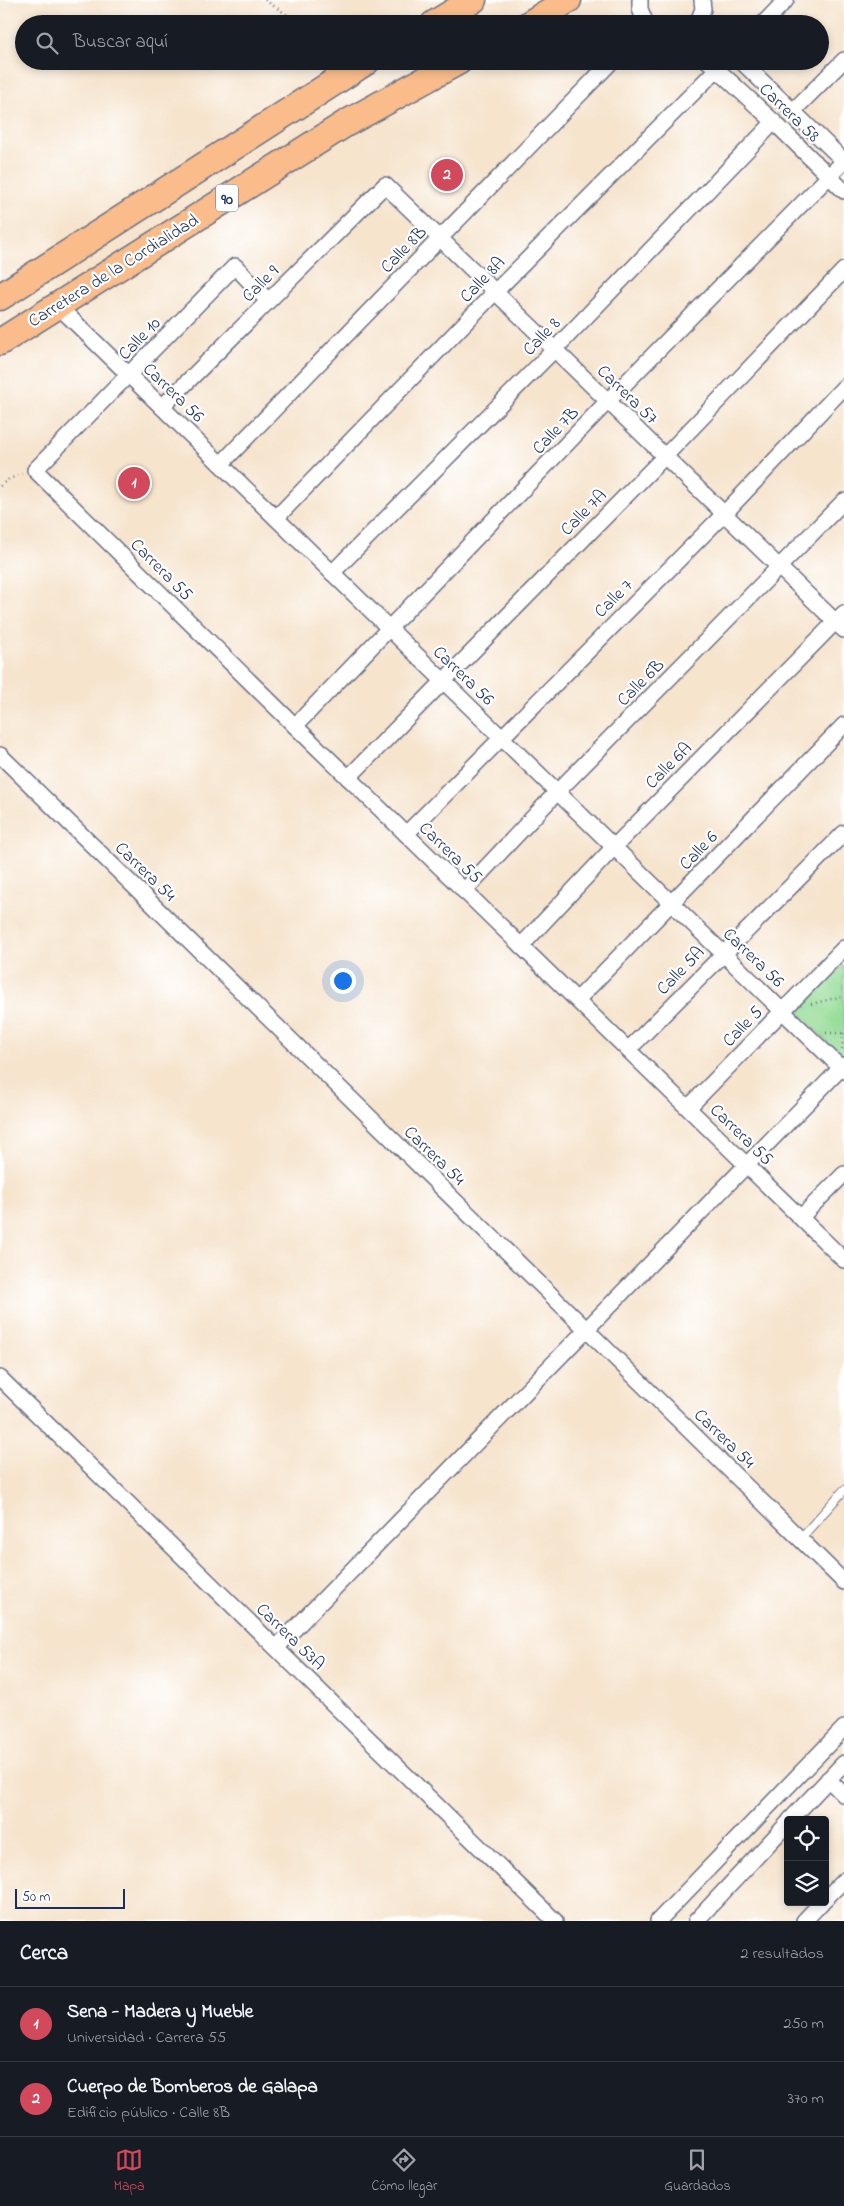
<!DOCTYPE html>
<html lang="es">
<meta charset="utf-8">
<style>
body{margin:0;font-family:"Indie Flower",sans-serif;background:#20242c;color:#f1f3f6}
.controls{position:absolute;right:15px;bottom:15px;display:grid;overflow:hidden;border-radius:5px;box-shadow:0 2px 8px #0003}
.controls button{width:45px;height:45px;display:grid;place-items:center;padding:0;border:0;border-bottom:1px solid #363941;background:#171b24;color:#f1f3f6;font:25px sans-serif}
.scale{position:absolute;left:15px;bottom:12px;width:110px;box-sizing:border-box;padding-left:5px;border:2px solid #1b2f5e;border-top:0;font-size:14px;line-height:18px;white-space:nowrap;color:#1b2f5e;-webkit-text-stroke:4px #fff;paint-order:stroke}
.you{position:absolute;left:342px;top:980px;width:18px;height:18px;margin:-12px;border:4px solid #fff;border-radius:50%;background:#1a73e8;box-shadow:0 0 0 8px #1a73e833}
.badge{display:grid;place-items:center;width:32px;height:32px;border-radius:50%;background:#d1495b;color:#fff;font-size:16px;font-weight:700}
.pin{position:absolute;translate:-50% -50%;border:2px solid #fff;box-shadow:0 1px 5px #0006}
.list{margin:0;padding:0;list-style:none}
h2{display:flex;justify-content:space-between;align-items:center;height:65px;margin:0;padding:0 20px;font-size:21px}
h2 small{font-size:16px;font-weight:400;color:#9ea1a6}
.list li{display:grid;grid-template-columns:32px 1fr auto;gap:15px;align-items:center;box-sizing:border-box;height:75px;padding:0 20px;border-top:1px solid #363941}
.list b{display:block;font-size:19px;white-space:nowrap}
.list p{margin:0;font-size:16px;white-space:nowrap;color:#9ea1a6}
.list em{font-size:16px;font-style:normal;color:#9ea1a6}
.icon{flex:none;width:28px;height:28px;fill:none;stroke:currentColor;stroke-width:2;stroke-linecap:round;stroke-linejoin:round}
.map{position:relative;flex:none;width:844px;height:1921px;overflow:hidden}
.search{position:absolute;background:#171b24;box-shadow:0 2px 8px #0003;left:15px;right:15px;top:15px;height:55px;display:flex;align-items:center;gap:12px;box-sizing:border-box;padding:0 18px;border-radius:28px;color:#9ea1a6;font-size:19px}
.sheet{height:215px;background:#171b24}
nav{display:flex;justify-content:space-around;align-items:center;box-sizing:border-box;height:70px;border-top:1px solid #363941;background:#171b24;font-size:14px;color:#9ea1a6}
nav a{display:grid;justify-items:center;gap:2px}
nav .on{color:#d1495b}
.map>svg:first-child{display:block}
.green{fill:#94dc96;stroke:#58867a}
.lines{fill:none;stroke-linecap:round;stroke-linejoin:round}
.lane-casing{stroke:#686e85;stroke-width:10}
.street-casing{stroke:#686e85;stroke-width:18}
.highway-casing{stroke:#686e85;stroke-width:29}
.path{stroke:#686e85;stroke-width:2.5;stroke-dasharray:1 4;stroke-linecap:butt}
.lane{stroke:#fff;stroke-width:8}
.street{stroke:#fff;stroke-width:15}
.highway{stroke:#f9bc8a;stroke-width:26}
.labels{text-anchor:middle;stroke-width:4.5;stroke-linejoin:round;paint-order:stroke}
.shield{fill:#fff;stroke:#5f6d8e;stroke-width:1}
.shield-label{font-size:16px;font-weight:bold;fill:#1b2f5e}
.street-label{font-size:18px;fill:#1b2f5e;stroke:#fff}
</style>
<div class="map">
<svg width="844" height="1921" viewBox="0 0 844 1921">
<rect width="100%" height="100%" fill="#fff"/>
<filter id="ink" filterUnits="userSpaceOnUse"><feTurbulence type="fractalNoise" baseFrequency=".02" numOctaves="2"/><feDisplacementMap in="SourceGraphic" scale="10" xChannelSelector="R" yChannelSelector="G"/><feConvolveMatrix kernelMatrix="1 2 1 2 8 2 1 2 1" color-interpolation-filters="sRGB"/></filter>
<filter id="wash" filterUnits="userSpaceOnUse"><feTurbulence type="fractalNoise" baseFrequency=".0096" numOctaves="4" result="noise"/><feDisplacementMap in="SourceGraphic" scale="20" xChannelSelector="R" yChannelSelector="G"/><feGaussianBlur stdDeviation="1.12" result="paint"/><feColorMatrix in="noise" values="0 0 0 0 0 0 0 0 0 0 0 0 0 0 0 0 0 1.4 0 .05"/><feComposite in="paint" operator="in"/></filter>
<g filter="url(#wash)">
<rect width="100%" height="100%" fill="#f6e4cd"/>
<polygon class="green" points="844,965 844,1053 841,1056 798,1012"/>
</g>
<g filter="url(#ink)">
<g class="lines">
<defs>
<polyline id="lane" points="800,1539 844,1490"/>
<g id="street">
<polyline points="640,0 640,9 646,24"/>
<polyline points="697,24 703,9 702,0"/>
<polyline points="763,24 786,0"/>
<polyline points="708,61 774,122 844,191"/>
<polyline points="741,61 844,161"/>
<polyline points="792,112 844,60"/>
<polyline points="268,301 235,266 35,470 295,726 844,1260"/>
<polyline points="57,305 844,1071"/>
<polyline points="162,407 385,185 844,630"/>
<polyline points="221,464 612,61"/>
<polyline points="276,518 495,292 717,69"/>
<polyline points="332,573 554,350 774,122"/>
<polyline points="295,726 608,401 844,161"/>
<polyline points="0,755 844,1582"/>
<polyline points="348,778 665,456 844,270"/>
<polyline points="406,834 724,514 844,387"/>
<polyline points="464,891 557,792 844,501"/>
<polyline points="521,946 614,847 844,613"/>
<polyline points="578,999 844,725"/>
<polyline points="629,1049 844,833"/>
<polyline points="688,1108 844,948"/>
<polyline points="801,1217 844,1174"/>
<polyline points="0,1378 555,1921"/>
<polyline points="277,1647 844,1065"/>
<polyline points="828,1779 844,1795"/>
<polyline points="790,1820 844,1763"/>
<polyline points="825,1899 844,1880"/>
<polyline points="658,1921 844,1728"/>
<polyline points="696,1921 788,1823"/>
<polyline points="804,1921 822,1902"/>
</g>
<g id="highway">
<polyline points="434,24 473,0"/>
<polyline points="529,24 568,0"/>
<polyline points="0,297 367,61"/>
<polyline points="0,342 345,124 459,61"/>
</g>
</defs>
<use href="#lane" class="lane-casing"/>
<use href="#street" class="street-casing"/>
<use href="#highway" class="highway-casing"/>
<g class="path">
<polyline points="265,0 301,24"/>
<polyline points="0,486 9,479 22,474"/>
<polyline points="811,1004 844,996"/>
<polyline points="826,1033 844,1033"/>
<polyline points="842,1049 844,1030"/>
</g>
<use href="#lane" class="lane"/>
<use href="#street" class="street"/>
<use href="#highway" class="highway"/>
</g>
</g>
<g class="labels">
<rect class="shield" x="216" y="184.5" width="22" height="27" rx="4"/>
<g class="shield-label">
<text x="227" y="204">90</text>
</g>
<g class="street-label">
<text transform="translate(790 112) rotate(44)" y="6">Carrera 58</text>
<text transform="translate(403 249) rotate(-46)" y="6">Calle 8B</text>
<text transform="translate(113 270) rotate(-32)" y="6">Carretera de la Cordialidad</text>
<text transform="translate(482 279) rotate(-46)" y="6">Calle 8A</text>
<text transform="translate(260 283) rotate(-45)" y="6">Calle 9</text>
<text transform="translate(541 336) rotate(-46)" y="6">Calle 8</text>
<text transform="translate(139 338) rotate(-46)" y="6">Calle 10</text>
<text transform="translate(174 392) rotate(44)" y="6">Carrera 56</text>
<text transform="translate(628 394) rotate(44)" y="6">Carrera 57</text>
<text transform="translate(555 430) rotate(-46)" y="6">Calle 7B</text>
<text transform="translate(583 512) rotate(-45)" y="6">Calle 7A</text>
<text transform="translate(162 569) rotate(45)" y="6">Carrera 55</text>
<text transform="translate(613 598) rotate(-45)" y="6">Calle 7</text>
<text transform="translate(464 675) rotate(44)" y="6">Carrera 56</text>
<text transform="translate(640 682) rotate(-45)" y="6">Calle 6B</text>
<text transform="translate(668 765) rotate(-45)" y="6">Calle 6A</text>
<text transform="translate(698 850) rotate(-46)" y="6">Calle 6</text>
<text transform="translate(451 852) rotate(44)" y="6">Carrera 55</text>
<text transform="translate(146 871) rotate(44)" y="6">Carrera 54</text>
<text transform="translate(754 957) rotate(44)" y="6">Carrera 56</text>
<text transform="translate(680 970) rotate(-46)" y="6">Calle 5A</text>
<text transform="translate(742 1026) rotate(-46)" y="6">Calle 5</text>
<text transform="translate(742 1134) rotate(44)" y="6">Carrera 55</text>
<text transform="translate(435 1155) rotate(44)" y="6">Carrera 54</text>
<text transform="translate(725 1438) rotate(44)" y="6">Carrera 54</text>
<text transform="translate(291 1636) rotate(44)" y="6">Carrera 53A</text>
</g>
</g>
</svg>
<div class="controls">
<button><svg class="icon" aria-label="locate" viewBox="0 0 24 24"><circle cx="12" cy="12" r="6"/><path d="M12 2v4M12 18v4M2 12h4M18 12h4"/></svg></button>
<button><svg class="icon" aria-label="layers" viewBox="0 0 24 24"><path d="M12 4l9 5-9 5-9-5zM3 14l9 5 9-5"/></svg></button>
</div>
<div class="scale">50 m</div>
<div class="you"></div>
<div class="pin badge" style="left:134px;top:483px">1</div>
<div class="pin badge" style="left:447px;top:175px">2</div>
<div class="search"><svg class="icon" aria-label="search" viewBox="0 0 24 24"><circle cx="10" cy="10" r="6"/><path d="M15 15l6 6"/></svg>Buscar aquí</div>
</div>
<section class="sheet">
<h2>Cerca<small>2 resultados</small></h2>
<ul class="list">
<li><span class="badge">1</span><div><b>Sena - Madera y Mueble</b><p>Universidad · Carrera 55</p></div><em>250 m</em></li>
<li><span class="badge">2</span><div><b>Cuerpo de Bomberos de Galapa</b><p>Edificio público · Calle 8B</p></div><em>370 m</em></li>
</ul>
</section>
<nav>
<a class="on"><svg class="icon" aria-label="map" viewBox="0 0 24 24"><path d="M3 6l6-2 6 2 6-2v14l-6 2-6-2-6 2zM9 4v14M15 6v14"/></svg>Mapa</a>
<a><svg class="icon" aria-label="directions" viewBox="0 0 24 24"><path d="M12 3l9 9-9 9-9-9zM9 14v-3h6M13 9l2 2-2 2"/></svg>Cómo llegar</a>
<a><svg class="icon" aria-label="saved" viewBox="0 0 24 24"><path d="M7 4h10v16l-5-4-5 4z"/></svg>Guardados</a>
</nav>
